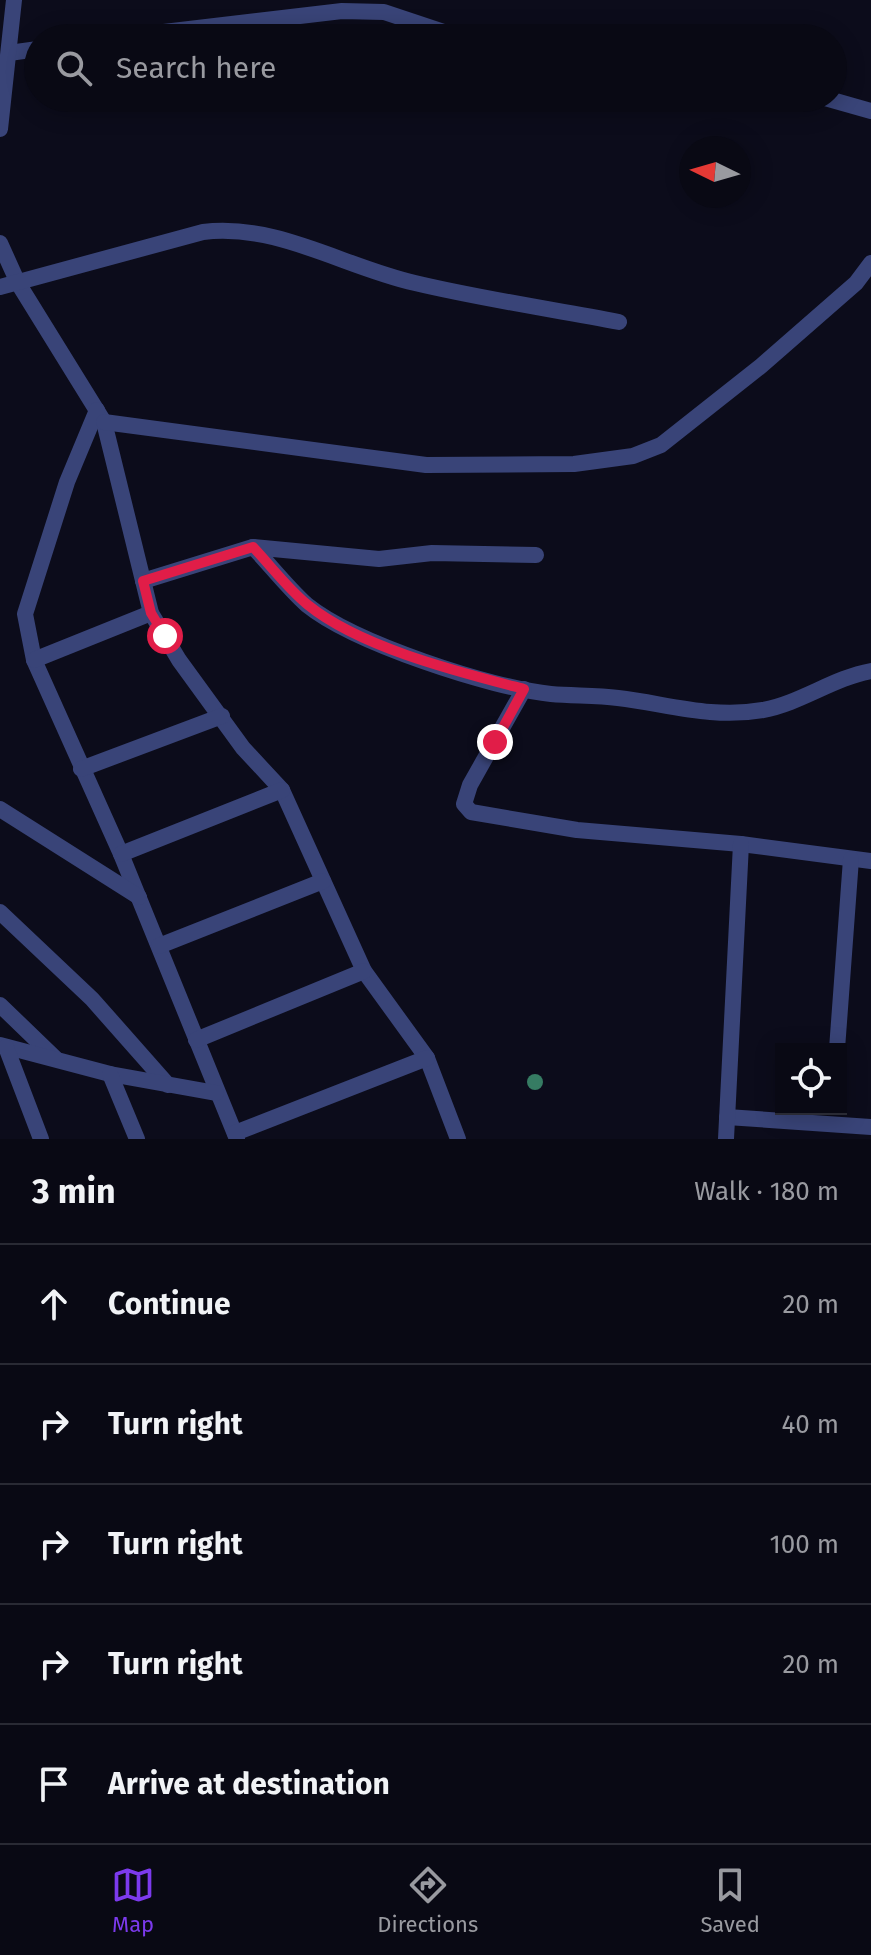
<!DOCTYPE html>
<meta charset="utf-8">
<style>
body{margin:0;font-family:"Fira Sans",sans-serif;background:#171722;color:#f1f3f6}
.controls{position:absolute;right:24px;bottom:24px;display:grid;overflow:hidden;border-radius:0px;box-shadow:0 4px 20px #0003}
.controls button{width:72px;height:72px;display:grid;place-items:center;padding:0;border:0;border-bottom:2px solid #292a34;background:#090914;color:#f1f3f6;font:40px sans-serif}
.compass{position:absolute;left:679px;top:136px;width:72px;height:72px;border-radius:50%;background:#090914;box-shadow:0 4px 20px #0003;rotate:275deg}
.stop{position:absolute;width:24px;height:24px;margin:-18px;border:6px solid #e11d48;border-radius:50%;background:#fff}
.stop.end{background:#e11d48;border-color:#fff;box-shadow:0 2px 8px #0008}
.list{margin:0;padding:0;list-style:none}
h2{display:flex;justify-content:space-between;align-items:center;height:104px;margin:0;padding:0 32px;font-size:34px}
h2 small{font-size:26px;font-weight:400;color:#999aa0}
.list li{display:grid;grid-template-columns:52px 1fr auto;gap:24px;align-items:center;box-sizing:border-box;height:120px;padding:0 32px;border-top:2px solid #292a34}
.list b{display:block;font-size:30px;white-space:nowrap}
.list em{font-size:26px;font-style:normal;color:#999aa0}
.icon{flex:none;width:44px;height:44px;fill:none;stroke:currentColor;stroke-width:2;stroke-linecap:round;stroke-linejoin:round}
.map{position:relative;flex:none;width:871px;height:1139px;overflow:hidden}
.search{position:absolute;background:#090914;box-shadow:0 4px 20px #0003;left:24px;right:24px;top:24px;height:88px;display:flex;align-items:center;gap:20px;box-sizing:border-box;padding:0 28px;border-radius:44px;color:#999aa0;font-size:30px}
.sheet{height:704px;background:#090914}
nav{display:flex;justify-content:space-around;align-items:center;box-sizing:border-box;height:112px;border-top:2px solid #292a34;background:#090914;font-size:22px;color:#999aa0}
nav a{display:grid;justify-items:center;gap:4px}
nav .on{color:#7c3aed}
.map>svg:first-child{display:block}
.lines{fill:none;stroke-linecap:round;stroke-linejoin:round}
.street{stroke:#394478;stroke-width:16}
.tree{fill:#367c63}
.route{stroke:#e11d48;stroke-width:10}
</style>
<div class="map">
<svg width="871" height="1139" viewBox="0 0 871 1139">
<rect width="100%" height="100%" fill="#0c0c1b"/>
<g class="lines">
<g class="street">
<polyline points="113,38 342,11 384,12 462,38"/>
<polyline points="9,53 38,49"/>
<polyline points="825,98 871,111"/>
<polyline points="0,129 14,0"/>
<polyline points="0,243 18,283 104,422 151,613 179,660 243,748 282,790 364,971 427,1058 458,1139"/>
<path d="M0,287L203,232C277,223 344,267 415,283C482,299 551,309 619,322"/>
<polyline points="97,410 67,482 25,614 34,660 121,854 237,1139"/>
<polyline points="104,422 426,465 574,464 633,456 661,445 761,366 856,283 871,263"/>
<path d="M253,547C271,566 288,588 307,605C354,643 491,688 551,694C574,696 596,695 618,698C668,704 712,719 763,710C801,703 833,678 871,671"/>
<polyline points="143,581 253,547 379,559 432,553 536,555"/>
<polyline points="34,660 151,613"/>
<polyline points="524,689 470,785 464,804 471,812 577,830 741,844 871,861"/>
<polyline points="81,769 222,716"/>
<polyline points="0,809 139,897"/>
<polyline points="121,854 282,790"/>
<polyline points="0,912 92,999 168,1085"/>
<polyline points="159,946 323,881"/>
<polyline points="0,1005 55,1058"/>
<polyline points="196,1040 364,971"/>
<polyline points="0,1045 110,1074 216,1093"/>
<polyline points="6,1047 41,1139"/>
<polyline points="837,1049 851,859"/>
<polyline points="110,1074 137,1139"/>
<polyline points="727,1117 871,1127"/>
<polyline points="235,1133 427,1058"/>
<polyline points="726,1139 741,844"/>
</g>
</g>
<circle class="tree" cx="535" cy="1082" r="8"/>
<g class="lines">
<path class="route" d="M165,636L151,613L143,581L253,547C271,566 288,589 308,605C361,648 459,672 524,689L495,742"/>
</g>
</svg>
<div class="controls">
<button><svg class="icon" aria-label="locate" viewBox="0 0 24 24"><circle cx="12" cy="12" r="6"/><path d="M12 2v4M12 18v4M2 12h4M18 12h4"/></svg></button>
</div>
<svg class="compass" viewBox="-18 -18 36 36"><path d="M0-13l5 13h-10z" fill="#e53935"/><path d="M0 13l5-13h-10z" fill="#999aa0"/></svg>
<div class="stop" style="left:165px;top:636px"></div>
<div class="stop end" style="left:495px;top:742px"></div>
<div class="search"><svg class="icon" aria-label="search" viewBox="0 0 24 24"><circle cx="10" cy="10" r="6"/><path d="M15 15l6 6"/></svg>Search here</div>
</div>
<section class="sheet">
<h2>3 min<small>Walk · 180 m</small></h2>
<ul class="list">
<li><svg class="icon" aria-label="ahead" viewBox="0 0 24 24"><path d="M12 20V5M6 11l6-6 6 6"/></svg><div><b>Continue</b></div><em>20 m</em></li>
<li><svg class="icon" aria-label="right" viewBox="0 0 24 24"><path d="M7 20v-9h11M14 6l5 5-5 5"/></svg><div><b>Turn right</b></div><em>40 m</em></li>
<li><svg class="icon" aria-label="right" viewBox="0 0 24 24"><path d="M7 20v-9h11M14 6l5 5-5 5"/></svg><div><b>Turn right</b></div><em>100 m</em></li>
<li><svg class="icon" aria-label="right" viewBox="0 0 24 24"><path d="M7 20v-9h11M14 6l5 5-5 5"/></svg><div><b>Turn right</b></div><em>20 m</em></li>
<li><svg class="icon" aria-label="arrive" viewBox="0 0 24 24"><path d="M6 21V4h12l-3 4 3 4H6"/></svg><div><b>Arrive at destination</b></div></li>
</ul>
</section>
<nav>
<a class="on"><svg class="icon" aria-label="map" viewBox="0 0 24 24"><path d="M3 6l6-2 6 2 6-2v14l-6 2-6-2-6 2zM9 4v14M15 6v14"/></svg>Map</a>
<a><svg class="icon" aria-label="directions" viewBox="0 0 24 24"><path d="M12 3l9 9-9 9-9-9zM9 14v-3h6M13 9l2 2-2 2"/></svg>Directions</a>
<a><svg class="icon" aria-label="saved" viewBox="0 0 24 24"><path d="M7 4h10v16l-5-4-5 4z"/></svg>Saved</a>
</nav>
